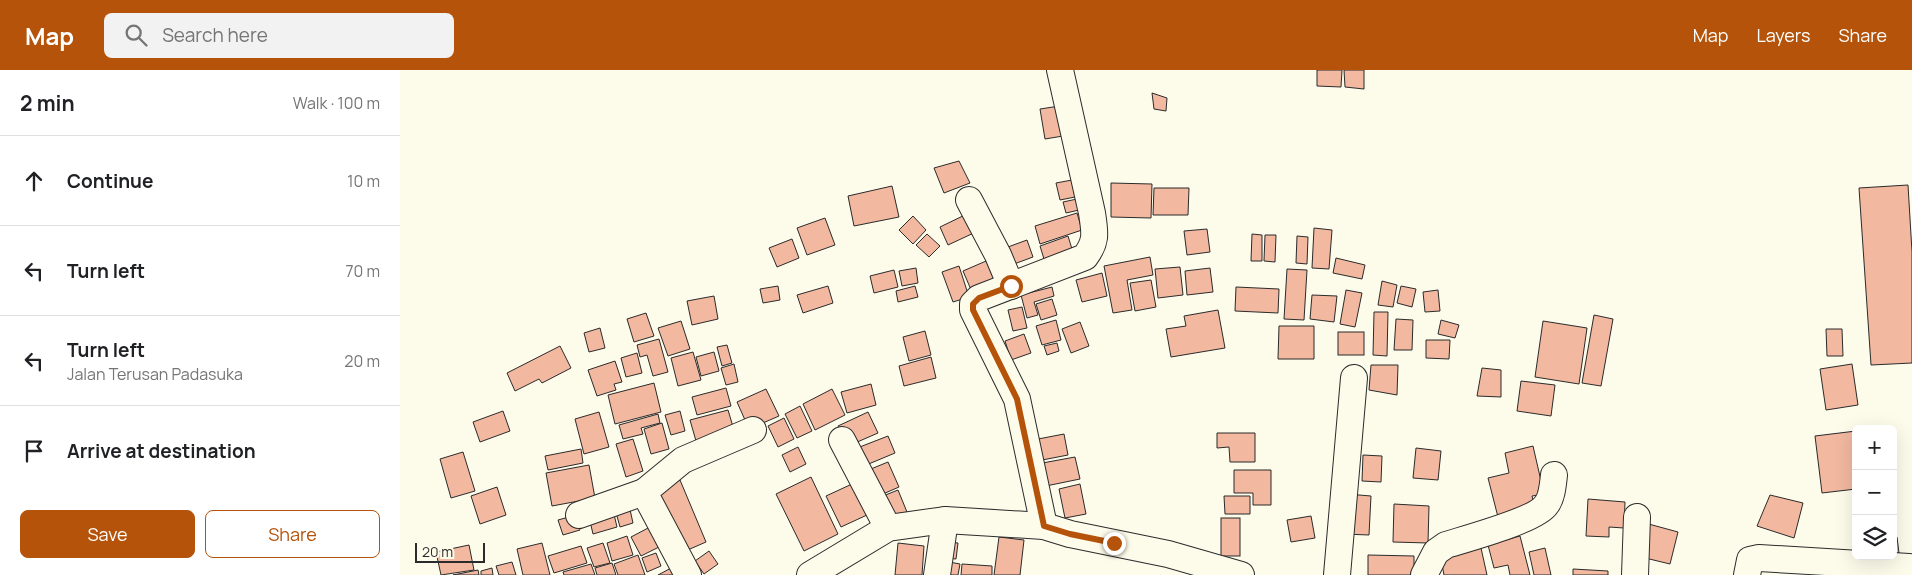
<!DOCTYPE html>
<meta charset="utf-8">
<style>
body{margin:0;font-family:Manrope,sans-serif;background:#f2f2f2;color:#202124}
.controls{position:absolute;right:15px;bottom:15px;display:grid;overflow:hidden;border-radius:8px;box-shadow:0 5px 20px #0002}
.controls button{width:45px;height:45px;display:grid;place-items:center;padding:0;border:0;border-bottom:1px solid #e0e0e0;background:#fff;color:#202124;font:25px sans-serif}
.scale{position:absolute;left:15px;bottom:12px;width:70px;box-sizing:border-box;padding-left:5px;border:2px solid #2b2b2b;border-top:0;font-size:14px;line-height:18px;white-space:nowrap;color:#2b2b2b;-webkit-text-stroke:4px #fdfbea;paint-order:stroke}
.stop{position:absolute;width:15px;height:15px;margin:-11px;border:4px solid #b45309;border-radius:50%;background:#fff}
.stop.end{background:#b45309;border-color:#fff;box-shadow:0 1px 5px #0008}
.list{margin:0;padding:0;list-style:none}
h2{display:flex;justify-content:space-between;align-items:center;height:65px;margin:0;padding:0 20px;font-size:21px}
h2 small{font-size:16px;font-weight:400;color:#757577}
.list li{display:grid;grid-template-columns:32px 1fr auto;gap:15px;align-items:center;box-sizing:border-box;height:90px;padding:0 20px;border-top:1px solid #e0e0e0}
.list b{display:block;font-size:19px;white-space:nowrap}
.list p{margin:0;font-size:16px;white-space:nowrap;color:#757577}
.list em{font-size:16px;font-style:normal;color:#757577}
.actions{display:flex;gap:10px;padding:15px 20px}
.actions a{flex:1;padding:11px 0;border:1px solid #b45309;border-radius:8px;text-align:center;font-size:18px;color:#b45309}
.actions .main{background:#b45309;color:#fff}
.icon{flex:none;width:28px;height:28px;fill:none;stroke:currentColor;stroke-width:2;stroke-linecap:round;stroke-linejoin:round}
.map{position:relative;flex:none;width:1512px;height:505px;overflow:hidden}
header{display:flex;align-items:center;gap:30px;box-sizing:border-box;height:70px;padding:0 25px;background:#b45309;color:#fff}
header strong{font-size:24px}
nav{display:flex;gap:28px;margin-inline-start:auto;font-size:18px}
.search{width:350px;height:45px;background:#f2f2f2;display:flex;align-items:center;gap:12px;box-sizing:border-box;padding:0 18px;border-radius:8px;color:#757577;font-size:19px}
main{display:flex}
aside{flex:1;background:#fff}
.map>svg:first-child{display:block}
.building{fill:#f2b8a0;stroke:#2b2b2b}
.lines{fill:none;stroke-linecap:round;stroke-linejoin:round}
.minor-casing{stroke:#2b2b2b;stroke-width:28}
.minor{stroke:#fdfbea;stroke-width:26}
.route{stroke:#b45309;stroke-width:6}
</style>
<header>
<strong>Map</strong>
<div class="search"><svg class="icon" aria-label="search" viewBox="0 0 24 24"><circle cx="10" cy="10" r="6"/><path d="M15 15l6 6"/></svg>Search here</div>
<nav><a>Map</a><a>Layers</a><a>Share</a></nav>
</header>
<main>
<aside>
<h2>2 min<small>Walk · 100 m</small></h2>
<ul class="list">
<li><svg class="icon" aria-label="ahead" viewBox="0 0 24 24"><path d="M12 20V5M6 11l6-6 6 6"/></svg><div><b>Continue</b></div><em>10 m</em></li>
<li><svg class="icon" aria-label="left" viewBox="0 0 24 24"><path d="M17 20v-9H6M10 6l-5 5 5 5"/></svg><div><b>Turn left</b></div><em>70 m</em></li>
<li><svg class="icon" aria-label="left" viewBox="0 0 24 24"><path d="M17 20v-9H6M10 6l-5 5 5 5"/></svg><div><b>Turn left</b><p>Jalan Terusan Padasuka</p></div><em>20 m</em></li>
<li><svg class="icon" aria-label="arrive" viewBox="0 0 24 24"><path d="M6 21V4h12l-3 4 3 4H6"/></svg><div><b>Arrive at destination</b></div></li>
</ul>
<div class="actions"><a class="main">Save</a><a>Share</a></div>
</aside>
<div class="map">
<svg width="1512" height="505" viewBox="0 0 1512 505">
<rect width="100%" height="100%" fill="#fdfbea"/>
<g class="building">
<polygon points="917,0 942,0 941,17 917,16"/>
<polygon points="944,0 964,0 964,19 945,17"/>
<polygon points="752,23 767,28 766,41 754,39"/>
<polygon points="666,35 669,65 645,69 640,39"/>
<polygon points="559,91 570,113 544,123 534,98"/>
<polygon points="672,110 675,127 660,130 656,113"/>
<polygon points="711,113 752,114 751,148 711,147"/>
<polygon points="1508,115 1512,182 1512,293 1471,295 1459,118"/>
<polygon points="492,116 499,147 454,156 448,126"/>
<polygon points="754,118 789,118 788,145 753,145"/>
<polygon points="677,129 679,140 666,143 663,132"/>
<polygon points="569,143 578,161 548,175 540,157"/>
<polygon points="677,143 682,160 640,174 635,156"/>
<polygon points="513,146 526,160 513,174 499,160"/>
<polygon points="425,148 435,175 407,185 397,158"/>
<polygon points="914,158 932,160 929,199 912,198"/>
<polygon points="807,159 810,182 787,185 784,161"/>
<polygon points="527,164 540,176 529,187 516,175"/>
<polygon points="852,164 862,165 862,191 851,191"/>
<polygon points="865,165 876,165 875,192 864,191"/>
<polygon points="668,166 672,179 644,189 640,176"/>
<polygon points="897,166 908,167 907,194 896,193"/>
<polygon points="392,169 399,188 377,197 369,178"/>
<polygon points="627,170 633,187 614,194 608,177"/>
<polygon points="750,187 753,205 727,210 732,240 713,243 704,196"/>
<polygon points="593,188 602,210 572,222 563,201"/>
<polygon points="936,188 965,195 962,209 933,203"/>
<polygon points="559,196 569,227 553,232 542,202"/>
<polygon points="780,197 783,225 758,228 755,199"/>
<polygon points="516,198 518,213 502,216 499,201"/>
<polygon points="810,198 813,222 787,225 785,201"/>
<polygon points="887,199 907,200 904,250 884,249"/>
<polygon points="494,200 498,217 474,223 470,206"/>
<polygon points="702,203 707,226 682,232 676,210"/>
<polygon points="751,210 756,237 735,241 730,213"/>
<polygon points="982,211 997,215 993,237 978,235"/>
<polygon points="378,216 380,230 363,233 360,219"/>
<polygon points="428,216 433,233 403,243 397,225"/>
<polygon points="515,216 518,227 498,232 496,221"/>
<polygon points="1001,216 1016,219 1012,237 997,233"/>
<polygon points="652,217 654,226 634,232 638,245 627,248 621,225"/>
<polygon points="836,217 879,219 878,243 835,241"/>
<polygon points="946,220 962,223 955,257 940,254"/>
<polygon points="1038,220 1040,241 1025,242 1023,222"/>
<polygon points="912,225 937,226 934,252 910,249"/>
<polygon points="314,226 318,249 292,255 287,231"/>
<polygon points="652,229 657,245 641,250 636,234"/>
<polygon points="622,237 627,258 613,261 608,240"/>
<polygon points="818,240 825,278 771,287 766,259 786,256 784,246"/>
<polygon points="974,242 988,242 987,286 973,285"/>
<polygon points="246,243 254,266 234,272 227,249"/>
<polygon points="1194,245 1213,249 1201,316 1182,313"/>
<polygon points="996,249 1013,250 1012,280 994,280"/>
<polygon points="656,250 661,270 642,275 636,256"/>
<polygon points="1041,250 1059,255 1055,268 1038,264"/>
<polygon points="281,251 290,279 268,286 258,258"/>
<polygon points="1143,251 1187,258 1179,314 1135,307"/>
<polygon points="680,252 689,276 671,283 662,259"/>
<polygon points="879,256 914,256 914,289 878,289"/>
<polygon points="200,258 205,278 189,282 184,263"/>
<polygon points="1426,259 1442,259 1443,286 1427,286"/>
<polygon points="525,261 531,285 509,291 503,267"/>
<rect x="938" y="262" width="26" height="23"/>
<polygon points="624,264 631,283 611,290 605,271"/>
<polygon points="259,269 268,302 253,306 247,285 240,287 237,275"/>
<polygon points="1026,270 1050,270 1049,289 1026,288"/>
<polygon points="657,273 659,281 647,285 644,276"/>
<polygon points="327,275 332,293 322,296 317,277"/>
<polygon points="160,276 171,298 142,313 139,309 115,321 107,303"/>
<polygon points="293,282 301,310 278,316 271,288"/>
<polygon points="314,282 319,301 301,306 296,287"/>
<polygon points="237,283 242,303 226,307 221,288"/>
<polygon points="531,287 536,308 504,316 499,296"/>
<polygon points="215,291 222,312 214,314 216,320 197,326 188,300"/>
<polygon points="334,294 338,312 326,315 321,298"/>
<polygon points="1452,294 1458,335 1426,340 1420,299"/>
<polygon points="971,295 998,295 997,325 969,320"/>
<polygon points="1082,298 1101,300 1101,327 1077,326"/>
<polygon points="1121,311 1155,315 1151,346 1117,341"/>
<polygon points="254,313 261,342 215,354 208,325"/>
<polygon points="471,314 476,335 447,343 441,322"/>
<polygon points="326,318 331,336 297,345 292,327"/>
<polygon points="366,319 379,346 349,359 337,332"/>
<polygon points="432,319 445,345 415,360 403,334"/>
<polygon points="400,336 412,361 397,368 385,344"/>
<polygon points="328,340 334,360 296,371 290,350"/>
<polygon points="103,341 110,361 80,372 73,352"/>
<polygon points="280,341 285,361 271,365 265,345"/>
<polygon points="199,342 209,377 184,384 175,349"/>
<polygon points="468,342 478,363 448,376 438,356"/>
<polygon points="258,344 260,353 241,358 243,364 223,369 219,355"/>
<polygon points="384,348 394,369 378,377 368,356"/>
<polygon points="262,353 269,379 251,384 244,359"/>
<polygon points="1456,361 1456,419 1422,423 1415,366"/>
<polygon points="817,363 855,363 855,392 830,392 829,377 817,378"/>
<polygon points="664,364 668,385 637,391 633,370"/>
<polygon points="488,366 495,383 459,398 452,380"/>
<polygon points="233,369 243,401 226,407 216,374"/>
<polygon points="1133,376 1144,424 1132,426 1135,438 1098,447 1088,408 1109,403 1105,383"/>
<polygon points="398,377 406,394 390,402 382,385"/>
<polygon points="1016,378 1041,381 1038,410 1013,408"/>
<polygon points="181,379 183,393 148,400 145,386"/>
<polygon points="63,382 75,421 51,428 40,389"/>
<polygon points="963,385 982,386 981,412 962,411"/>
<polygon points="675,387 680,409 641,417 637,394"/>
<polygon points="488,392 499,417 476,427 466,401"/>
<polygon points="189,395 195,428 152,436 146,403"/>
<polygon points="834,400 871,400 871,435 853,435 853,423 834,423"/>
<polygon points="411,407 438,464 404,481 376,424"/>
<polygon points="280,410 306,472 283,482 257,420"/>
<polygon points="452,414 467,445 441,457 426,426"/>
<polygon points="680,414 686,444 665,448 659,419"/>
<polygon points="97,417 106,445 80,454 71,426"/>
<polygon points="498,420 507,442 487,450 478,428"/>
<polygon points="947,424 971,426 969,465 944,464"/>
<polygon points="1370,425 1403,433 1394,468 1357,456"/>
<polygon points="824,426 850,426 850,444 825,444"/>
<polygon points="1188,429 1225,432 1224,458 1209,457 1209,467 1186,466"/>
<polygon points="994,434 1029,436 1028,473 993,472"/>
<polygon points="229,435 233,453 220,457 215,439"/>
<polygon points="213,440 217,457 193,464 189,447"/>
<polygon points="176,445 180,460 163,465 158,450"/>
<polygon points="911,446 915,468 891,472 887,450"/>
<rect x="821" y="448" width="19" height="38"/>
<polygon points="1245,453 1278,462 1270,494 1237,486"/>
<polygon points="250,457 261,476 241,486 231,467"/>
<polygon points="227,466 233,485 212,491 207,473"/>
<polygon points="1120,466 1130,505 1110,505 1108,495 1094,498 1088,475"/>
<polygon points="599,467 624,470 620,505 594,505"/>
<polygon points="1493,467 1497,467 1499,483 1493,484"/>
<polygon points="547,472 558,473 556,489 545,488"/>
<polygon points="142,473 150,505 123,505 117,479"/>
<polygon points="203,473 210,493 194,497 187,478"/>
<polygon points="498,473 524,476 522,505 495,505"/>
<polygon points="69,475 74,500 41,505 36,482"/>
<polygon points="181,476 187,493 154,503 148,486"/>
<polygon points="1081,478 1087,505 1044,505 1040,484"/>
<polygon points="1145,478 1151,505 1134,505 1129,482"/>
<polygon points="309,481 318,494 304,504 295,491"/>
<polygon points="256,483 261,496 247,502 242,488"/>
<polygon points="238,485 245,505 218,505 214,494"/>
<polygon points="968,485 1014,486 1014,505 968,505"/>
<polygon points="544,491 560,494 558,505 543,505"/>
<polygon points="112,492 116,505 99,505 96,496"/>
<polygon points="212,493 216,505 197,505 195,498"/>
<polygon points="191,494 195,505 164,505 163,502"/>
<polygon points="562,494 592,496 592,505 561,505"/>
<polygon points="273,497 278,505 258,505"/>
<polygon points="92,498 93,505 81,505 81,501"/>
<polygon points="1173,499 1208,501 1208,505 1173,505"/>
<polygon points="78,500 79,505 53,505"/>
</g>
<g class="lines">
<defs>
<g id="minor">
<polyline points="569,130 598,185 611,216"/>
<polyline points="442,370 488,458"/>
<polyline points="179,445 244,422"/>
<path d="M644,456L617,329L573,240V234L579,228L685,187C697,171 695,163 692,143L660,0"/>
<polyline points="288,505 244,422 283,390 353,360"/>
<polyline points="410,505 488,458 545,450 644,456 670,464 768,484 841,505"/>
<polyline points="537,505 545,450"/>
<polyline points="937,505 954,308"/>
<path d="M1024,505L1036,482L1046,475C1065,469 1136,450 1146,435C1152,428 1153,414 1154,405"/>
<polyline points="1235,505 1237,447"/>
<polyline points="1347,505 1350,490 1359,488 1509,497 1512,499"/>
</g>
</defs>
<use href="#minor" class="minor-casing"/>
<use href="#minor" class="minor"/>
</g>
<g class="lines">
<polyline class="route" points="611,216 579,228 573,234 573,240 617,329 644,456 670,464 714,473"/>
</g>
</svg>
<div class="controls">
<button>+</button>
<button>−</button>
<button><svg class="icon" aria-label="layers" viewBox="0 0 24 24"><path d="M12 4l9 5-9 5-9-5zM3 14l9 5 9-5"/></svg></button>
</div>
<div class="scale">20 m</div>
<div class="stop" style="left:611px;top:216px"></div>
<div class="stop end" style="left:714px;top:473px"></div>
</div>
</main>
